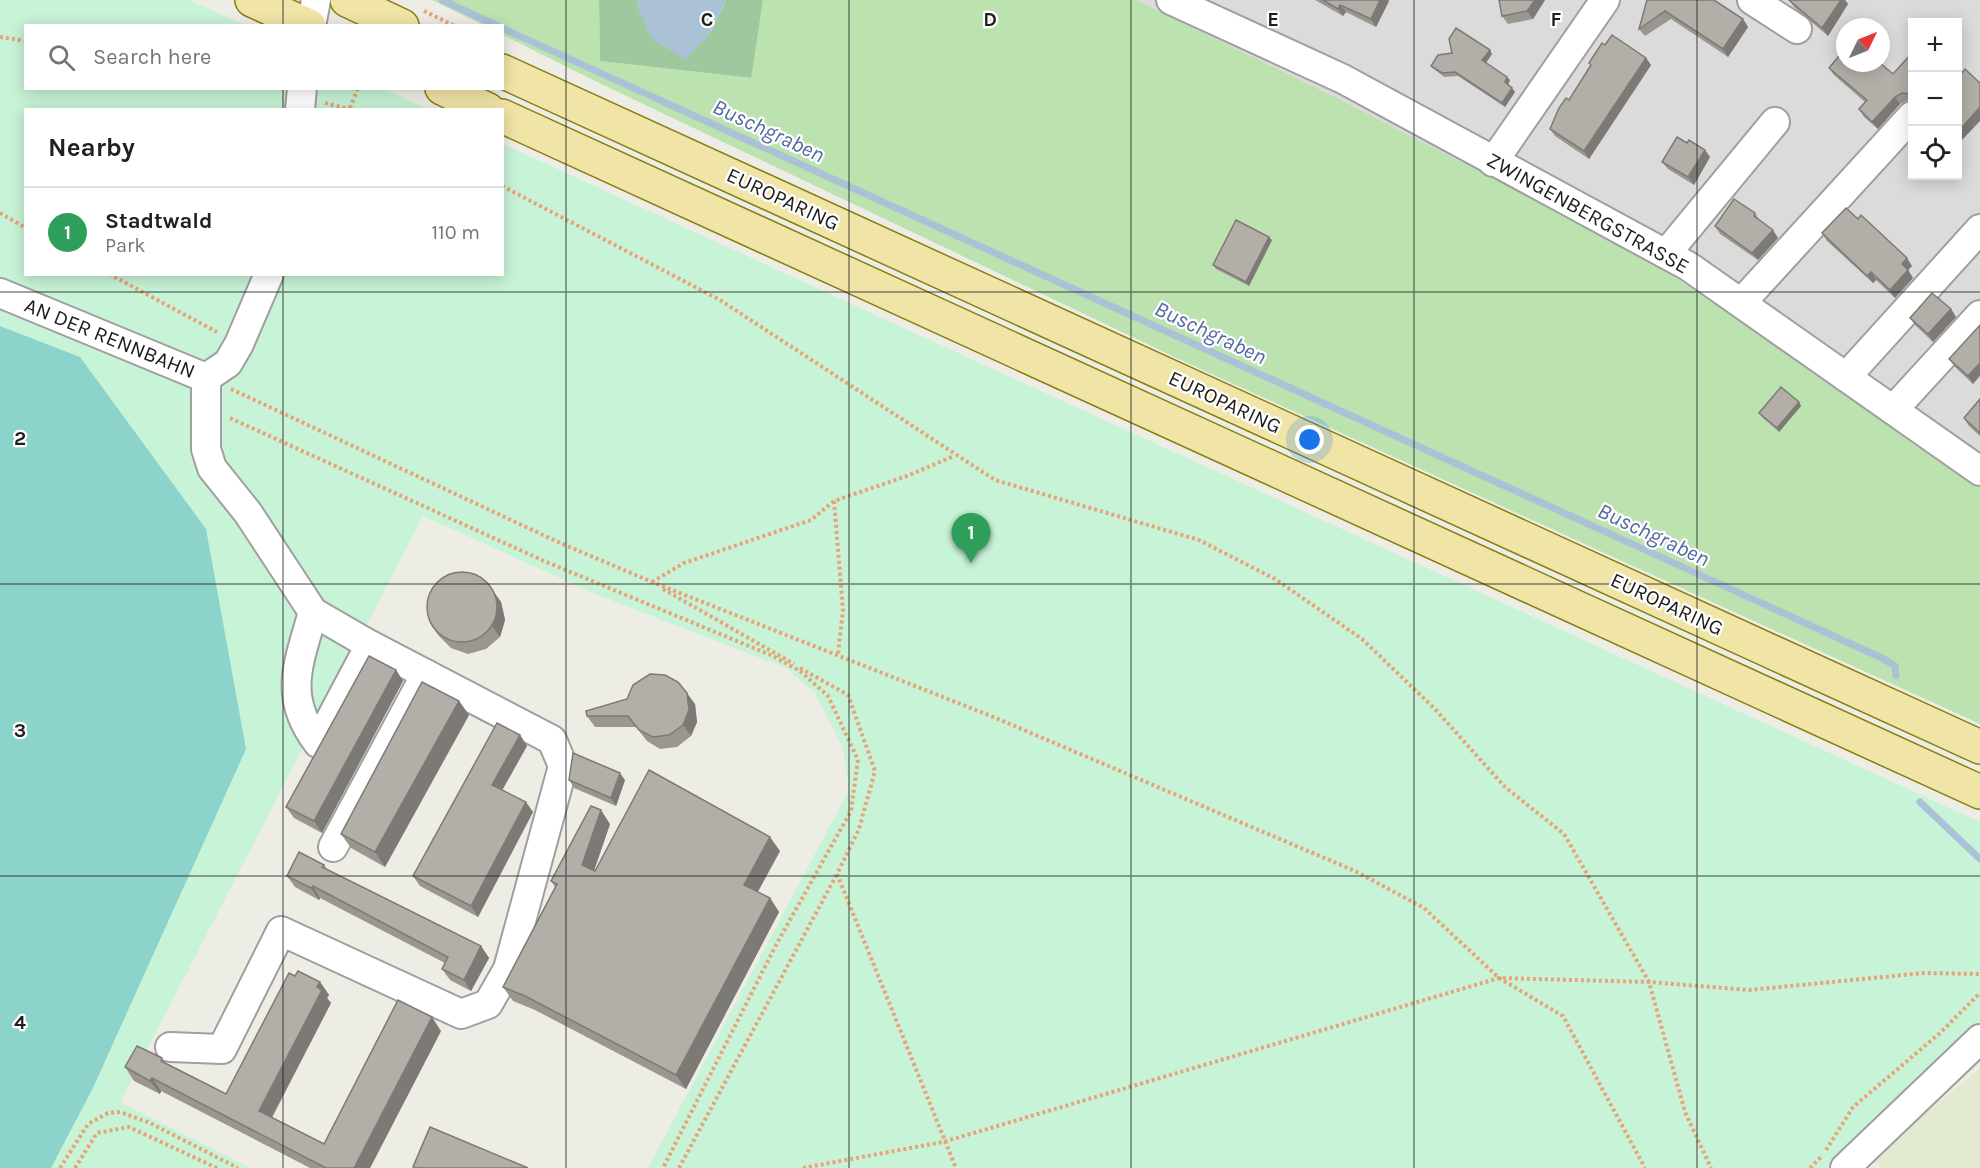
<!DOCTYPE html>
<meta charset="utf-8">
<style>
body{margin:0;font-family:Karla,sans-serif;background:#f6f6f6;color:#202124}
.controls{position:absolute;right:18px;top:18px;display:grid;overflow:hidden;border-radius:0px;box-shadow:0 3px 15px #0003}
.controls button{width:54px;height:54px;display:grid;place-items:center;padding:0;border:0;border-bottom:2px solid #e0e0e0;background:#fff;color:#202124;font:30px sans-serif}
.compass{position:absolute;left:1836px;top:18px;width:54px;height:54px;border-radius:50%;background:#fff;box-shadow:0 3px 15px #0003;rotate:47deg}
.you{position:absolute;left:1310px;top:440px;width:21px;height:21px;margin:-15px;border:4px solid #fff;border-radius:50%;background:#1a73e8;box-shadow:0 0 0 9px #1a73e833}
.badge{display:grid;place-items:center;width:39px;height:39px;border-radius:50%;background:#0b8043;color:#fff;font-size:20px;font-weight:700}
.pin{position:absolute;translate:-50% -50px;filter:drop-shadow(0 2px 3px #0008)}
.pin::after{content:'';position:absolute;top:32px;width:21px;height:18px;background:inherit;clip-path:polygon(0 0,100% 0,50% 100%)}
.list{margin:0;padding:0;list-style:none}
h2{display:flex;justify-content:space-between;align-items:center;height:78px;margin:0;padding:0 24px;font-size:26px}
h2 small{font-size:20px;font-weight:400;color:#757577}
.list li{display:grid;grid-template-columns:39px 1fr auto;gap:18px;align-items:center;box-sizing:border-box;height:90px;padding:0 24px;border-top:2px solid #e0e0e0}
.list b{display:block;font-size:22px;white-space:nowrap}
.list p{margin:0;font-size:20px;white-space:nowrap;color:#757577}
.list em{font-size:20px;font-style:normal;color:#757577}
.icon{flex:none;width:33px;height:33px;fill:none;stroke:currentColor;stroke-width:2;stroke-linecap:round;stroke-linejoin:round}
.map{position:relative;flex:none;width:1980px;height:1168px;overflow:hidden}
.search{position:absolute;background:#fff;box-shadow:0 3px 15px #0003;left:24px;top:24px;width:480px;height:66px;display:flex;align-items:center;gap:15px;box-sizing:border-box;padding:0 21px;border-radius:0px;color:#757577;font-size:22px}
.panel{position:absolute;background:#fff;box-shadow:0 3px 15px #0003;left:24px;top:108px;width:480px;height:168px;border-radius:0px}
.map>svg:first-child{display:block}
.residential{fill:#dcdbdb;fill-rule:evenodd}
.farmland{fill:#e2ead2}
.grass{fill:#bce2b0}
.forest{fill:#a0c89e}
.park{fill:#c7f3d6}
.pitch{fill:#8cd4cb}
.water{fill:#aac1d6}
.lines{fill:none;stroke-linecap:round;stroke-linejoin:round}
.stream{stroke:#aac1d6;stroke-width:7}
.minor-casing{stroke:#9f9f9f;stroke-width:32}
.major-casing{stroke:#867e11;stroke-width:36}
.path{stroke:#e9a37a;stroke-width:4;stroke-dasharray:3 3;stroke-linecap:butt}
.minor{stroke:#fff;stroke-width:28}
.major{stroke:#f1e4a7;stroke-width:33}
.wall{fill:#9a9690}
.shaded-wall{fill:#7d7a76}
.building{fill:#b3afa8;stroke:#7d7a76;stroke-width:1.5}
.grid{fill:none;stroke:#1e1e1e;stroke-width:1.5;stroke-opacity:0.55}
.labels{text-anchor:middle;stroke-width:4.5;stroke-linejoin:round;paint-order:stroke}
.street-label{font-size:21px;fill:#1e1e1e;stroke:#fff}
.water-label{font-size:22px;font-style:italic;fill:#5568a2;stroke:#fff}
.grid-label{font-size:20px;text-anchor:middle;font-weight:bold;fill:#1e1e1e;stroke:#fff;stroke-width:4.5;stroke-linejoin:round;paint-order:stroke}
</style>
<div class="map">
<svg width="1980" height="1168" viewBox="0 0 1980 1168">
<rect width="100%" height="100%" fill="#eeede5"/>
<path class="residential" d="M1136,0H1980V483L1644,256L1335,97ZM1912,22H1958V176H1912ZM1845,27H1881V63H1845Z"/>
<polygon class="farmland" points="1980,1068 1980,1168 1881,1168 1873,1157"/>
<polygon class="grass" points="432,0 599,0 600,61 750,78 763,0 1136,0 1335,97 1644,256 1980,483 1980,724 1183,361 593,80 503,35 502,26 483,25"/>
<polygon class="forest" points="599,0 639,0 637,7 709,35 726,0 763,0 751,78 600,61"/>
<polygon class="park" points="0,0 189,0 245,25 26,26 26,88 382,88 428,109 26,110 26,274 502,274 503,144 1980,822 1980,1021 1826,1168 648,1168 849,790 843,748 815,693 786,668 600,596 423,516 120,1102 250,1168 51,1168 93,1088 246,748 80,358 0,326"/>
<polygon class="pitch" points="0,326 80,357 206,529 246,749 93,1088 51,1168 0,1168"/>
<polygon class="water" points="639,0 726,0 709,35 685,59 652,39 637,7"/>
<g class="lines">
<g class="stream">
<polyline points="442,0 498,26"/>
<polyline points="502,28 1884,659 1895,666 1896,676"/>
<polyline points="1920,802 1980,859"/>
</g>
<defs>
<g id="minor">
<polyline points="1171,0 1343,79 1688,266 1980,471"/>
<polyline points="1752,0 1797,29"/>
<polyline points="311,26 316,0"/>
<polyline points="300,110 302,88"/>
<polyline points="1493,162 1605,0"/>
<polyline points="1666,254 1775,122"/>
<polyline points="0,293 206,378"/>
<polyline points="1741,303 1912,116"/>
<polyline points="1846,377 1980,229"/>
<polyline points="206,378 228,363 239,344 269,274"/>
<polyline points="1893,410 1980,315"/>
<path d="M313,612C299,663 282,696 318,743L370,645"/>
<polyline points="333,847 426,674"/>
<polyline points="170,1047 222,1049 281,931 461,1014 488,1004 508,969 563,766 552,740 370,645 313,612 248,513 212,468 206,449 206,378"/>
<polyline points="1845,1168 1980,1039"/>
</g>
<g id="major">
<polyline points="252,0 309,26"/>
<polyline points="347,0 402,26"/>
<polyline points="502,71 1980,747"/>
<polyline points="442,88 488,110"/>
<polyline points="502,116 1980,792"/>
</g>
</defs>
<use href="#minor" class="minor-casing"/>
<use href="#major" class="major-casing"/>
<g class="path">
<polyline points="424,11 455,26"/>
<polyline points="0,37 26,41"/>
<polyline points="325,103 352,110"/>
<polyline points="350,108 358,88"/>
<polyline points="502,186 720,300 995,480 1199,540 1275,579 1362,639 1434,708 1505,787 1564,834 1649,982 1685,1112 1711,1168"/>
<polyline points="0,213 26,228"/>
<polyline points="109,274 217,332"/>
<polyline points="231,389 558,542 652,582 991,716 1355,871 1424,908 1499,978 1563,1016 1645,1168"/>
<polyline points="230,418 544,561 773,656 800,671 828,696 858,760 851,811 777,943 663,1168"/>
<polyline points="834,501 843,610 838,654"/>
<polyline points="652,582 684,563 811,520 834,501 907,476 954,456"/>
<polyline points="663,589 794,664"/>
<polyline points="800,668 848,695 875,771 859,829 837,874 956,1168"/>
<polyline points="1826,1150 1853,1107 1940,1033 1980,993"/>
<polyline points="60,1168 88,1124 108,1113 120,1112 148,1122 238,1168"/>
<polyline points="75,1168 97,1133 129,1127 217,1168"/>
<polyline points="679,1168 837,874"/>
<polyline points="803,1168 943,1142 1499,978 1649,982 1749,990 1924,973 1980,974"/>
<polyline points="1810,1168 1822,1156"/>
</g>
<use href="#minor" class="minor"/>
<use href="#major" class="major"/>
</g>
<g class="wall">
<polygon points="1315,0 1388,0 1389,1 1376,27 1346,12 1343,16"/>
<polygon points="1499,0 1545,0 1533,19 1508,24 1502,16"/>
<polygon points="1647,0 1743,19 1748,27 1728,57 1671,19 1645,36 1639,29"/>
<polygon points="1789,0 1845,0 1848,4 1828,36 1794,7"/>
<polygon points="1912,53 1912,101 1908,100 1900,104 1878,129 1864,117 1859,109 1865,102 1834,75 1829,68 1893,74"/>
<polygon points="1492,54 1486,63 1510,80 1508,85 1515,92 1505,107 1458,76 1444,77 1434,69 1431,66"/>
<polygon points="1646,58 1651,65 1589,159 1555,136 1550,129 1591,66 1589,63"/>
<polygon points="1710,157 1694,185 1668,169 1662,162"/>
<polygon points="1755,213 1760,221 1778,238 1758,260 1720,234 1715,226"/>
<polygon points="1858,219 1912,266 1908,270 1913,278 1895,298 1876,280 1873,283 1827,241 1822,233"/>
<polygon points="1272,240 1249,286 1216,269 1213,265"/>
<polygon points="1951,309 1956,317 1933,342 1915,325 1910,318"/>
<polygon points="1980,325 1973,384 1955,367 1949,359"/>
<polygon points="1980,399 1980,436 1969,426 1964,418"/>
<polygon points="1799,402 1801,406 1779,432 1762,417 1759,413"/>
<polygon points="493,591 501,602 505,620 500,637 486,649 468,654 451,648 438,635 430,623"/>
<polygon points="396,670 403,681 322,833 294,818 286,807"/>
<polygon points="459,701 469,715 385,867 351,848 341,834"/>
<polygon points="695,704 697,722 691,736 677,747 660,749 647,741 636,727 595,727 587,716"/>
<polygon points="520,735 527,746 502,790 533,812 478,917 420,886 413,876"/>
<polygon points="569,780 625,780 616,806 574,788"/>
<polygon points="610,824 594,871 780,851 758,892 770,898 779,912 686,1089 535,1010 513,1001 503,987 555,887 551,881"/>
<polygon points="324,865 327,869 481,946 489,958 471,991 450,980 442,969 445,963 320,898 319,900 295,887 287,876"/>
<polygon points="320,982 329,995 327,998 331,1003 272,1118 324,1144 441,1031 370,1168 310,1168 161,1091 160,1094 134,1081 125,1067 162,1058 166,1064 226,1094"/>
</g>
<g class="shaded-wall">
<polygon points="1380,0 1388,0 1389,1 1376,27 1371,19"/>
<polygon points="1535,0 1545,0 1533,19 1527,11"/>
<polygon points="1841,0 1845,0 1848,4 1828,36 1822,28"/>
<polygon points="1340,5 1346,12 1343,16 1338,9"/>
<polygon points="1743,19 1748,27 1728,57 1723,49"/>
<polygon points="1490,50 1492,54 1485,64 1482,60"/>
<polygon points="1646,58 1651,65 1589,159 1584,151"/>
<polygon points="1507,77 1510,80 1507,86 1505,82"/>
<polygon points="1512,88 1515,92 1505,107 1502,103"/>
<polygon points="1895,97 1900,104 1878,129 1872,122"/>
<polygon points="1980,107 1980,121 1962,140 1958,134 1958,132"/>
<polygon points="1705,150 1710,157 1694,185 1688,177"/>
<polygon points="1773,230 1778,238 1758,260 1752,253"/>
<polygon points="1269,237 1272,240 1249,286 1246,282"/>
<polygon points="1907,258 1912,266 1908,270 1913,278 1895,298 1890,290 1902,264"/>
<polygon points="1871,272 1876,280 1873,283 1867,276"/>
<polygon points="1951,309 1956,317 1933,342 1928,334"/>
<polygon points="1980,363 1980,376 1973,384 1968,376"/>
<polygon points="1799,402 1801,406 1779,432 1777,428"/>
<polygon points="493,591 501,602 505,620 500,637 492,626"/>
<polygon points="396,670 403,681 322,833 314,821"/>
<polygon points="687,693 695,704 697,722 691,736 683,725"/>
<polygon points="459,701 469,715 385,867 375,852"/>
<polygon points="520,735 527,746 499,796 492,785"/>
<polygon points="620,773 625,780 616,806 611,798"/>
<polygon points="526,802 533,812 478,917 471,906"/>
<polygon points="601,810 610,824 591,879 582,865"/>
<polygon points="770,837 780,851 754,898 744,885"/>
<polygon points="313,886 320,898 319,900 311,888"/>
<polygon points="770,898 779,912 686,1089 676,1075"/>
<polygon points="481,946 489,958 471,991 464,980"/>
<polygon points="320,982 329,995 327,998 331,1003 268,1124 259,1111"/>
<polygon points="432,1017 441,1031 370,1168 354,1168"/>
<polygon points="152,1078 161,1091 160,1094 150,1081"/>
</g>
<g class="building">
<polygon points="1323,0 1380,0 1371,19 1340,5 1338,9"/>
<polygon points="1499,0 1535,0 1527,11 1502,16"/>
<polygon points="1647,0 1714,0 1743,19 1723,49 1665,11 1639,29"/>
<polygon points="1789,0 1841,0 1822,28"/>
<polygon points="1456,28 1490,50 1482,60 1507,77 1505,82 1512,88 1502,103 1455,72 1442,73 1431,66 1438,55 1452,53 1449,39"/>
<polygon points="1612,35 1646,58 1584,151 1550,129 1559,108 1566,98 1569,100 1591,65 1589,63 1602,43 1605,45"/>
<polygon points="1845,49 1845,63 1880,63 1893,74 1912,53 1912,94 1902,93 1895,97 1872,122 1859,109 1867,100 1829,68"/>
<polygon points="1958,69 1962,73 1965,69 1980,83 1980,107 1958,132"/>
<polygon points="1677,137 1687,143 1689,140 1705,150 1688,177 1662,162"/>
<polygon points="1734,199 1755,213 1754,216 1773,230 1752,253 1715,226"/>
<polygon points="1846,208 1858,219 1861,215 1907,258 1902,264 1908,270 1890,290 1871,272 1867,276 1822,233"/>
<polygon points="1236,220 1269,237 1246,282 1213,265"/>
<polygon points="1932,293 1951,309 1928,334 1910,318"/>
<polygon points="1980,325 1980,363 1968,376 1949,359"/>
<polygon points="1781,387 1799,402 1777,428 1759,413"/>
<polygon points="1980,399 1980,433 1964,418"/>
<circle cx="462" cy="607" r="35"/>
<polygon points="369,656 396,670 314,821 286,807"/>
<polygon points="650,674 665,675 678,682 687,693 689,710 683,725 669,735 653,737 639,730 628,716 587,716 586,711 627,699 633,685"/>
<polygon points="422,682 459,701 375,852 341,834"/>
<polygon points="497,723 520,735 492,785 526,802 471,906 413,876"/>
<polygon points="573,753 620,773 611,798 569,780"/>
<polygon points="649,770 770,837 744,885 770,898 676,1075 525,996 503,987 557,884 551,881 591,806 601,810 582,865 595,871"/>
<polygon points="299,852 324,865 322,867 481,946 464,980 442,969 448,957 313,886 311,888 287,876"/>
<polygon points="298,971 320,982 317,987 322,990 259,1111 324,1144 398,1000 432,1017 354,1168 326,1168 152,1078 150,1081 125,1067 137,1046 162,1058 161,1061 226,1094 289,973 295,976"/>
<polygon points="430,1127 528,1168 415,1168 413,1167"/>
</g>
<path class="grid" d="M283,0V26M566,0V1168M849,0V1168M1131,0V1168M1414,0V1168M1697,0V1168M283,88V110M283,274V1168M0,292H1980M0,584H1980M0,876H1980"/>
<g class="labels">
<g class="street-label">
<text transform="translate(783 199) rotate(25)" y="7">EUROPARING</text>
<text transform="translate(1588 213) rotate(29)" y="7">ZWINGENBERGSTRASSE</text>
<text transform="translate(110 338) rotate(22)" y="7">AN DER RENNBAHN</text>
<text transform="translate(1225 402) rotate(25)" y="7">EUROPARING</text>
<text transform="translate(1667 604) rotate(25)" y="7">EUROPARING</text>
</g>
<g class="water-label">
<text transform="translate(769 130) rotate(25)" y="8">Buschgraben</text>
<text transform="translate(1211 332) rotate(25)" y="8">Buschgraben</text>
<text transform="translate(1654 534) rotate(25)" y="8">Buschgraben</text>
</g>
</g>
<g class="grid-label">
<text x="707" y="26">C</text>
<text x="990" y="26">D</text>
<text x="1273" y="26">E</text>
<text x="1556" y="26">F</text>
<text x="20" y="445">2</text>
<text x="20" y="737">3</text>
<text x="20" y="1029">4</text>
</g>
</svg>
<div class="controls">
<button>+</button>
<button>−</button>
<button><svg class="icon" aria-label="locate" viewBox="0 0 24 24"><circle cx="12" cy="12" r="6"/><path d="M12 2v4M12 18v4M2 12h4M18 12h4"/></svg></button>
</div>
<svg class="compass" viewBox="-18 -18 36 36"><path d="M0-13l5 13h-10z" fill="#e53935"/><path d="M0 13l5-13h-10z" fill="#757577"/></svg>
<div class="you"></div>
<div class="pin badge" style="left:971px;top:563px;background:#2e9e5b">1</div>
<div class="search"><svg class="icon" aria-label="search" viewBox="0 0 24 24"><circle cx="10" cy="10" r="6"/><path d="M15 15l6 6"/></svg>Search here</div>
<section class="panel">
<h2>Nearby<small></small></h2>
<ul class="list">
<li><span class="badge" style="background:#2e9e5b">1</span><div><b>Stadtwald</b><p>Park</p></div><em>110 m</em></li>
</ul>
</section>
</div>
